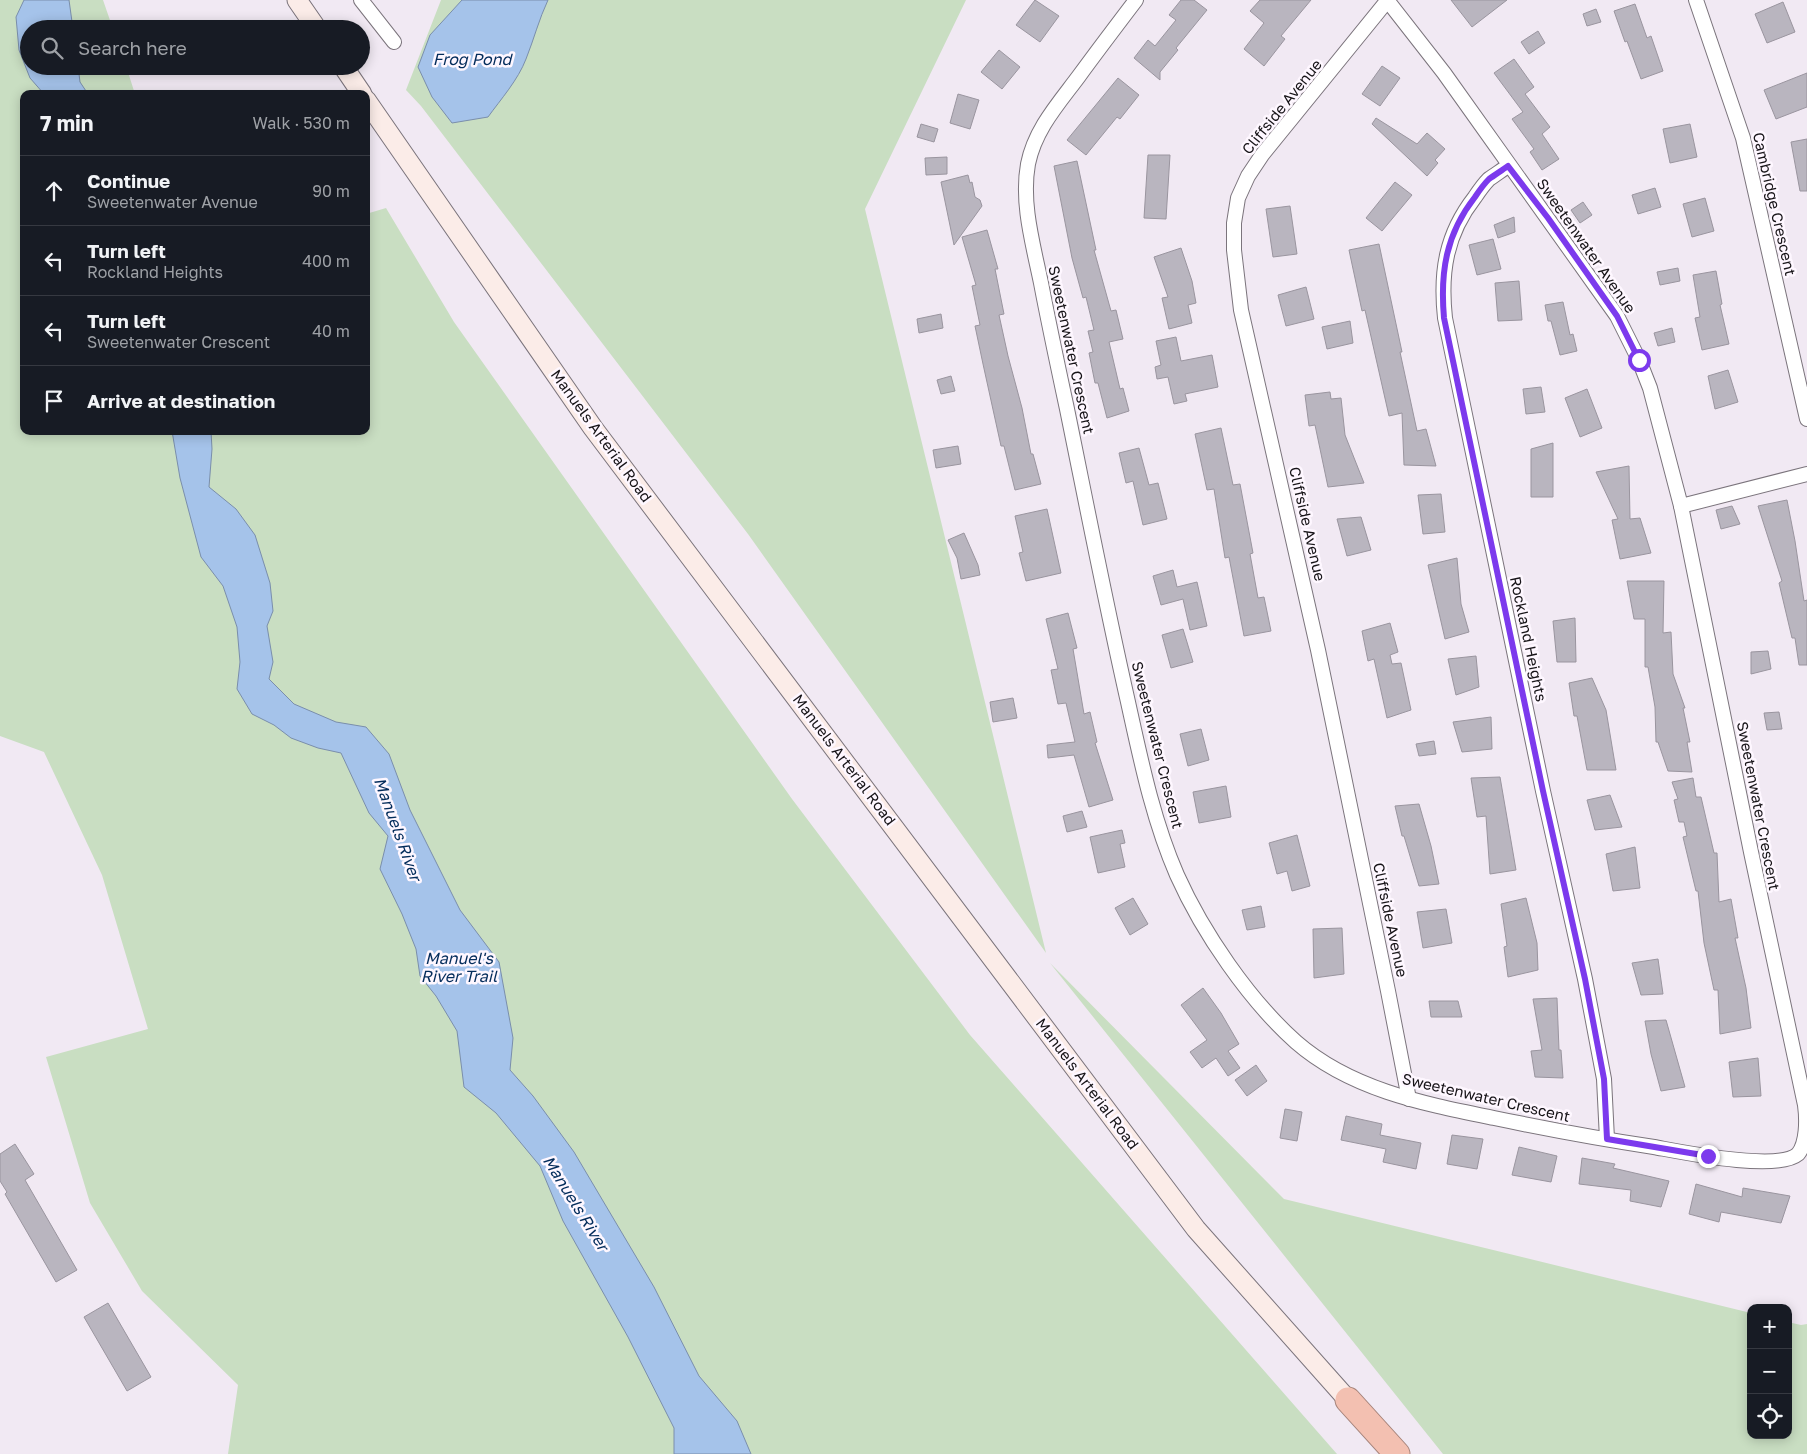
<!DOCTYPE html>
<meta charset="utf-8">
<style>
body{margin:0;font-family:"Golos Text",sans-serif;background:#20242c;color:#f1f3f6}
.controls{position:absolute;right:15px;bottom:15px;display:grid;overflow:hidden;border-radius:10px;box-shadow:0 2px 12px #0003}
.controls button{width:45px;height:45px;display:grid;place-items:center;padding:0;border:0;border-bottom:1px solid #363941;background:#171b24;color:#f1f3f6;font:25px sans-serif}
.stop{position:absolute;width:15px;height:15px;margin:-11px;border:4px solid #7c3aed;border-radius:50%;background:#fff}
.stop.end{background:#7c3aed;border-color:#fff;box-shadow:0 1px 5px #0008}
.list{margin:0;padding:0;list-style:none}
h2{display:flex;justify-content:space-between;align-items:center;height:65px;margin:0;padding:0 20px;font-size:21px}
h2 small{font-size:16px;font-weight:400;color:#9ea1a6}
.list li{display:grid;grid-template-columns:32px 1fr auto;gap:15px;align-items:center;box-sizing:border-box;height:70px;padding:0 20px;border-top:1px solid #363941}
.list b{display:block;font-size:19px;white-space:nowrap}
.list p{margin:0;font-size:16px;white-space:nowrap;color:#9ea1a6}
.list em{font-size:16px;font-style:normal;color:#9ea1a6}
.icon{flex:none;width:28px;height:28px;fill:none;stroke:currentColor;stroke-width:2;stroke-linecap:round;stroke-linejoin:round}
.map{position:relative;flex:none;width:1807px;height:1454px;overflow:hidden}
.search{position:absolute;background:#171b24;box-shadow:0 2px 12px #0003;left:20px;top:20px;width:350px;height:55px;display:flex;align-items:center;gap:12px;box-sizing:border-box;padding:0 18px;border-radius:28px;color:#9ea1a6;font-size:19px}
.panel{position:absolute;background:#171b24;box-shadow:0 2px 12px #0003;left:20px;top:90px;width:350px;height:345px;border-radius:10px}
.map>svg:first-child{display:block}
.green{fill:#c9dec2}
.water{fill:#a5c3ea;stroke:#7a8eab}
.building{fill:#b9b5bf;stroke:#9a959f}
.lines{fill:none;stroke-linecap:round;stroke-linejoin:round}
.minor-casing{stroke:#7b747c;stroke-width:16}
.secondary-casing{stroke:#7b747c;stroke-width:21}
.motorway-casing{stroke:#a6847b;stroke-width:27}
.minor{stroke:#fff;stroke-width:14}
.secondary{stroke:#fbece8;stroke-width:19}
.motorway{stroke:#f3c0b1;stroke-width:25}
.route{stroke:#7c3aed;stroke-width:6}
.labels{text-anchor:middle;stroke-width:5;stroke-linejoin:round;paint-order:stroke}
.street-label{font-size:15px;fill:#171418;stroke:#fef7ff}
.water-label{font-size:16px;font-style:italic;fill:#032c5b;stroke:#fef7ff}
</style>
<div class="map">
<svg width="1807" height="1454" viewBox="0 0 1807 1454">
<rect width="100%" height="100%" fill="#f1e9f3"/>
<g class="green">
<polygon points="0,0 103,0 113,29 29,29 29,66 126,66 135,94 24,94 24,431 366,431 366,214 386,208 454,322 792,799 970,1035 1337,1454 228,1454 238,1385 142,1291 90,1203 46,1057 148,1029 102,875 44,752 0,736"/>
<polygon points="441,0 966,0 865,209 1046,953 748,534 421,106 406,90"/>
<polygon points="1050,963 1284,1199 1751,1313 1751,1435 1788,1435 1788,1322 1801,1325 1807,1324 1807,1454 1443,1454"/>
</g>
<g class="water">
<polygon points="24,0 69,0 73,29 29,29 29,66 78,66 80,82 88,94 44,94 30,78 19,50 16,17"/>
<path d="M462,0H548C539,19 534,39 526,59C518,80 501,99 488,117L452,123L432,97L418,67L430,35Z"/>
<polygon points="172,431 211,431 212,449 209,487 236,509 255,535 270,583 273,611 267,626 273,662 269,679 294,704 336,722 366,727 389,754 410,810 460,910 499,962 513,1038 510,1070 533,1096 574,1152 654,1287 699,1376 737,1421 751,1454 674,1454 674,1428 628,1337 563,1221 540,1166 496,1113 464,1087 457,1031 436,996 420,976 416,949 402,914 380,869 388,836 369,813 341,753 318,748 291,738 274,725 252,714 237,689 240,662 237,627 223,586 201,557 180,478"/>
</g>
<g class="building">
<polygon points="1035,0 1059,16 1040,42 1016,25"/>
<polygon points="1181,0 1194,0 1207,10 1176,48 1178,50 1160,72 1160,80 1134,58 1148,40 1155,46 1176,20 1169,15"/>
<polygon points="1260,0 1311,0 1281,36 1285,39 1264,66 1244,49 1264,23 1250,11"/>
<polygon points="1451,0 1507,0 1472,27"/>
<polygon points="1783,2 1795,32 1767,43 1755,14"/>
<polygon points="1635,4 1647,38 1651,36 1663,71 1641,79 1627,41 1625,42 1614,11"/>
<polygon points="1596,9 1601,22 1587,26 1583,14"/>
<polygon points="1538,31 1545,43 1529,54 1521,42"/>
<polygon points="999,50 1020,67 1002,89 981,72"/>
<polygon points="1514,59 1534,87 1525,94 1550,127 1542,134 1559,159 1542,170 1530,152 1534,149 1512,119 1523,112 1494,73"/>
<polygon points="1382,66 1400,78 1380,106 1362,94"/>
<polygon points="1807,73 1807,107 1776,119 1764,90"/>
<polygon points="1118,78 1139,95 1120,119 1117,117 1086,155 1067,140"/>
<polygon points="958,94 979,100 970,129 950,123"/>
<polygon points="1376,118 1417,144 1427,133 1445,149 1435,160 1438,163 1427,176 1372,124"/>
<polygon points="921,124 938,129 934,142 917,137"/>
<polygon points="1690,124 1697,157 1670,163 1663,129"/>
<polygon points="1807,139 1807,191 1800,191 1791,142"/>
<polygon points="1148,155 1170,155 1166,219 1144,218"/>
<polygon points="947,157 947,174 926,175 925,158"/>
<polygon points="1077,161 1096,250 1094,250 1111,311 1116,310 1123,339 1109,342 1120,389 1123,388 1129,411 1107,418 1098,383 1095,383 1089,353 1093,352 1088,331 1094,330 1086,297 1083,298 1072,258 1054,166"/>
<polygon points="968,175 970,183 972,182 975,197 980,200 982,206 954,245 941,182"/>
<polygon points="1395,182 1412,195 1382,231 1366,218"/>
<polygon points="1655,188 1661,207 1638,214 1632,195"/>
<polygon points="1705,198 1714,231 1692,237 1683,204"/>
<polygon points="1583,202 1592,215 1580,223 1571,210"/>
<polygon points="1290,206 1297,254 1273,257 1266,209"/>
<polygon points="1514,217 1515,232 1498,238 1494,225"/>
<polygon points="987,230 998,269 995,269 1004,314 999,315 1008,356 1022,408 1031,454 1033,454 1041,484 1015,490 1004,446 1001,446 983,364 975,326 980,325 972,286 976,285 962,237"/>
<polygon points="1493,239 1501,269 1477,275 1469,245"/>
<polygon points="1379,244 1402,352 1400,352 1417,431 1426,429 1436,466 1404,465 1402,413 1389,416 1365,310 1362,311 1349,250"/>
<polygon points="1181,248 1192,281 1196,303 1188,305 1192,323 1169,329 1162,298 1168,297 1154,257"/>
<polygon points="1678,268 1680,281 1660,285 1657,272"/>
<polygon points="1716,271 1722,304 1720,305 1729,344 1702,350 1695,318 1700,317 1693,275"/>
<polygon points="1519,281 1522,320 1498,321 1495,283"/>
<polygon points="1306,287 1314,319 1286,326 1278,295"/>
<polygon points="1563,302 1570,335 1573,334 1577,351 1560,355 1551,321 1548,321 1545,305"/>
<polygon points="941,314 943,328 919,333 917,319"/>
<polygon points="1350,321 1353,343 1327,349 1322,327"/>
<polygon points="1672,328 1675,342 1658,346 1654,333"/>
<polygon points="1176,337 1181,361 1212,355 1218,387 1185,394 1187,401 1174,404 1168,377 1157,379 1155,367 1161,365 1156,341"/>
<polygon points="1728,370 1738,402 1715,409 1708,376"/>
<polygon points="951,376 955,391 941,394 937,380"/>
<polygon points="1541,387 1545,412 1526,414 1523,389"/>
<polygon points="1587,389 1602,428 1580,437 1565,398"/>
<polygon points="1330,392 1331,399 1341,398 1345,435 1364,483 1328,487 1315,425 1309,426 1305,395"/>
<polygon points="1221,428 1233,485 1240,484 1253,553 1250,554 1258,598 1264,597 1271,631 1244,636 1229,557 1225,558 1214,489 1207,490 1195,434"/>
<polygon points="1553,443 1553,497 1531,497 1531,449"/>
<polygon points="958,446 961,464 936,468 933,450"/>
<polygon points="1139,448 1149,485 1158,483 1167,519 1143,525 1133,481 1126,483 1119,453"/>
<polygon points="1629,466 1630,519 1640,518 1651,553 1620,559 1612,520 1618,519 1596,472"/>
<polygon points="1441,494 1445,532 1423,534 1418,495"/>
<polygon points="1787,500 1795,541 1804,601 1807,600 1807,665 1799,665 1795,638 1792,638 1779,583 1782,581 1758,506"/>
<polygon points="1732,506 1740,524 1721,529 1716,510"/>
<polygon points="1047,509 1061,573 1026,581 1019,553 1023,552 1015,516"/>
<polygon points="1361,517 1371,550 1347,556 1337,519"/>
<polygon points="964,533 978,565 980,575 961,579 957,558 948,540"/>
<polygon points="1457,558 1461,604 1469,632 1445,639 1428,565"/>
<polygon points="1173,570 1177,587 1197,582 1207,626 1190,630 1183,599 1161,605 1153,576"/>
<polygon points="1627,581 1664,581 1663,633 1671,632 1673,674 1685,708 1683,708 1690,742 1687,742 1692,772 1668,771 1658,742 1656,742 1655,707 1648,667 1645,667 1645,619 1634,619"/>
<polygon points="1068,613 1077,648 1073,649 1084,714 1090,712 1097,742 1095,743 1113,800 1089,807 1074,755 1048,758 1047,745 1075,742 1066,703 1058,704 1051,670 1058,669 1046,619"/>
<polygon points="1575,618 1576,662 1557,662 1553,621"/>
<polygon points="1390,623 1398,652 1390,655 1392,664 1401,663 1411,710 1387,718 1374,659 1368,661 1362,631"/>
<polygon points="1183,629 1193,662 1171,668 1162,635"/>
<polygon points="1768,651 1771,669 1751,674 1751,652"/>
<polygon points="1476,656 1479,687 1456,695 1448,659"/>
<polygon points="1592,678 1606,710 1616,770 1587,770 1577,716 1574,716 1569,683"/>
<polygon points="1013,698 1017,718 993,722 990,702"/>
<polygon points="1779,712 1782,729 1767,730 1764,713"/>
<polygon points="1491,717 1492,749 1462,752 1453,722"/>
<polygon points="1201,729 1209,760 1188,766 1180,734"/>
<polygon points="1434,741 1436,754 1419,756 1416,744"/>
<polygon points="1500,777 1516,870 1490,874 1486,816 1477,817 1471,778"/>
<polygon points="1693,778 1696,797 1701,797 1714,853 1717,853 1719,902 1731,899 1738,938 1735,938 1746,988 1751,1028 1720,1034 1718,990 1714,990 1704,943 1698,891 1696,891 1683,837 1687,836 1684,822 1679,822 1674,800 1678,799 1672,782"/>
<polygon points="1226,786 1231,817 1199,823 1193,792"/>
<polygon points="1610,795 1622,827 1595,830 1587,800"/>
<polygon points="1419,804 1431,846 1439,884 1419,886 1404,836 1402,836 1395,806"/>
<polygon points="1082,811 1087,827 1067,832 1063,816"/>
<polygon points="1122,830 1125,843 1120,844 1125,867 1098,873 1090,837"/>
<polygon points="1297,835 1310,886 1292,891 1287,871 1277,874 1269,843"/>
<polygon points="1635,847 1640,888 1613,891 1606,854"/>
<polygon points="1133,898 1148,924 1130,935 1115,908"/>
<polygon points="1526,898 1537,943 1538,970 1508,977 1504,947 1507,946 1501,904"/>
<polygon points="1261,906 1265,927 1247,930 1242,910"/>
<polygon points="1446,909 1452,943 1423,948 1417,912"/>
<polygon points="1342,928 1344,974 1314,978 1313,929"/>
<polygon points="1658,959 1663,994 1641,995 1632,963"/>
<polygon points="1203,988 1221,1013 1239,1044 1228,1051 1240,1068 1228,1076 1216,1058 1202,1068 1190,1052 1207,1040 1181,1005"/>
<polygon points="1557,998 1559,1050 1561,1050 1563,1078 1535,1077 1531,1051 1542,1050 1533,999"/>
<polygon points="1429,1001 1458,1001 1462,1017 1431,1017"/>
<polygon points="1666,1020 1685,1087 1661,1091 1651,1054 1645,1021"/>
<polygon points="1758,1058 1761,1096 1733,1097 1729,1062"/>
<polygon points="1256,1065 1267,1081 1247,1096 1235,1080"/>
<polygon points="1285,1109 1302,1112 1297,1141 1280,1138"/>
<polygon points="1346,1116 1382,1124 1380,1135 1421,1143 1416,1169 1383,1162 1386,1149 1341,1140"/>
<polygon points="1452,1135 1483,1139 1477,1169 1447,1164"/>
<polygon points="15,1144 34,1174 25,1180 77,1270 56,1282 5,1194 7,1192 0,1181 0,1154"/>
<polygon points="1519,1147 1557,1156 1551,1182 1512,1175"/>
<polygon points="1582,1158 1615,1164 1613,1168 1669,1181 1661,1207 1630,1201 1631,1190 1579,1184"/>
<polygon points="1696,1184 1742,1197 1743,1188 1790,1196 1781,1223 1721,1212 1719,1222 1689,1214"/>
<polygon points="108,1303 151,1377 127,1391 84,1317"/>
</g>
<g class="lines">
<defs>
<g id="minor">
<polyline points="361,0 394,42"/>
<path d="M1136,0C1117,25 1098,50 1079,76C1059,103 1035,129 1028,164C1021,203 1033,244 1041,283C1049,325 1058,367 1067,409C1087,507 1106,605 1128,702C1141,761 1153,820 1177,875C1203,933 1249,1000 1296,1042C1351,1090 1425,1104 1494,1118C1547,1129 1601,1139 1654,1147C1682,1152 1777,1172 1798,1154C1807,1143 1807,1120 1805,1105L1751,852L1681,506L1650,388L1639,360L1617,316L1444,73L1387,0"/>
<polyline points="1696,0 1743,138 1807,419"/>
<polyline points="1387,1 1262,155 1248,176 1238,198 1234,223 1234,250 1241,310 1318,650 1388,991 1409,1099"/>
<path d="M1508,166C1502,170 1495,175 1489,179C1484,184 1479,191 1475,197C1446,234 1440,272 1445,318L1543,791L1585,979L1604,1079L1607,1139"/>
<polyline points="1681,506 1807,474"/>
</g>
<g id="secondary">
<polyline points="297,0 317,29"/>
<polyline points="343,66 362,94"/>
<polyline points="366,100 593,428 1196,1229 1348,1400"/>
</g>
<polyline id="motorway" points="1348,1400 1397,1454"/>
</defs>
<use href="#minor" class="minor-casing"/>
<use href="#secondary" class="secondary-casing"/>
<use href="#motorway" class="motorway-casing"/>
<use href="#minor" class="minor"/>
<use href="#secondary" class="secondary"/>
<use href="#motorway" class="motorway"/>
</g>
<g class="lines">
<path class="route" d="M1639,360L1617,316L1548,218L1508,166C1502,170 1495,175 1489,179C1484,184 1479,191 1475,197C1446,234 1440,272 1444,318L1543,791L1585,979L1604,1079L1607,1139L1708,1156"/>
</g>
<g class="labels">
<g class="street-label">
<text transform="translate(1282 107) rotate(-51)" y="5">Cliffside Avenue</text>
<text transform="translate(1774 204) rotate(77)" y="5">Cambridge Crescent</text>
<text transform="translate(1586 246) rotate(55)" y="5">Sweetenwater Avenue</text>
<text transform="translate(1071 350) rotate(78)" y="5">Sweetenwater Crescent</text>
<text transform="translate(601 436) rotate(54)" y="5">Manuels Arterial Road</text>
<text transform="translate(1307 524) rotate(77)" y="5">Cliffside Avenue</text>
<text transform="translate(1528 639) rotate(78)" y="5">Rockland Heights</text>
<text transform="translate(1157 745) rotate(76)" y="5">Sweetenwater Crescent</text>
<text transform="translate(844 760) rotate(53)" y="5">Manuels Arterial Road</text>
<text transform="translate(1758 806) rotate(79)" y="5">Sweetenwater Crescent</text>
<text transform="translate(1390 920) rotate(78)" y="5">Cliffside Avenue</text>
<text transform="translate(1087 1084) rotate(53)" y="5">Manuels Arterial Road</text>
<text transform="translate(1486 1098) rotate(13)" y="5">Sweetenwater Crescent</text>
</g>
<g class="water-label">
<text x="472" y="65">Frog Pond</text>
<text transform="translate(398 829) rotate(70)" y="6">Manuels River</text>
<text x="459" y="964">Manuel's<tspan x="459" dy="18">River Trail</tspan></text>
<text transform="translate(576 1203) rotate(58)" y="6">Manuels River</text>
</g>
</g>
</svg>
<div class="controls">
<button>+</button>
<button>−</button>
<button><svg class="icon" aria-label="locate" viewBox="0 0 24 24"><circle cx="12" cy="12" r="6"/><path d="M12 2v4M12 18v4M2 12h4M18 12h4"/></svg></button>
</div>
<div class="stop" style="left:1639px;top:360px"></div>
<div class="stop end" style="left:1708px;top:1156px"></div>
<div class="search"><svg class="icon" aria-label="search" viewBox="0 0 24 24"><circle cx="10" cy="10" r="6"/><path d="M15 15l6 6"/></svg>Search here</div>
<section class="panel">
<h2>7 min<small>Walk · 530 m</small></h2>
<ul class="list">
<li><svg class="icon" aria-label="ahead" viewBox="0 0 24 24"><path d="M12 20V5M6 11l6-6 6 6"/></svg><div><b>Continue</b><p>Sweetenwater Avenue</p></div><em>90 m</em></li>
<li><svg class="icon" aria-label="left" viewBox="0 0 24 24"><path d="M17 20v-9H6M10 6l-5 5 5 5"/></svg><div><b>Turn left</b><p>Rockland Heights</p></div><em>400 m</em></li>
<li><svg class="icon" aria-label="left" viewBox="0 0 24 24"><path d="M17 20v-9H6M10 6l-5 5 5 5"/></svg><div><b>Turn left</b><p>Sweetenwater Crescent</p></div><em>40 m</em></li>
<li><svg class="icon" aria-label="arrive" viewBox="0 0 24 24"><path d="M6 21V4h12l-3 4 3 4H6"/></svg><div><b>Arrive at destination</b></div></li>
</ul>
</section>
</div>
